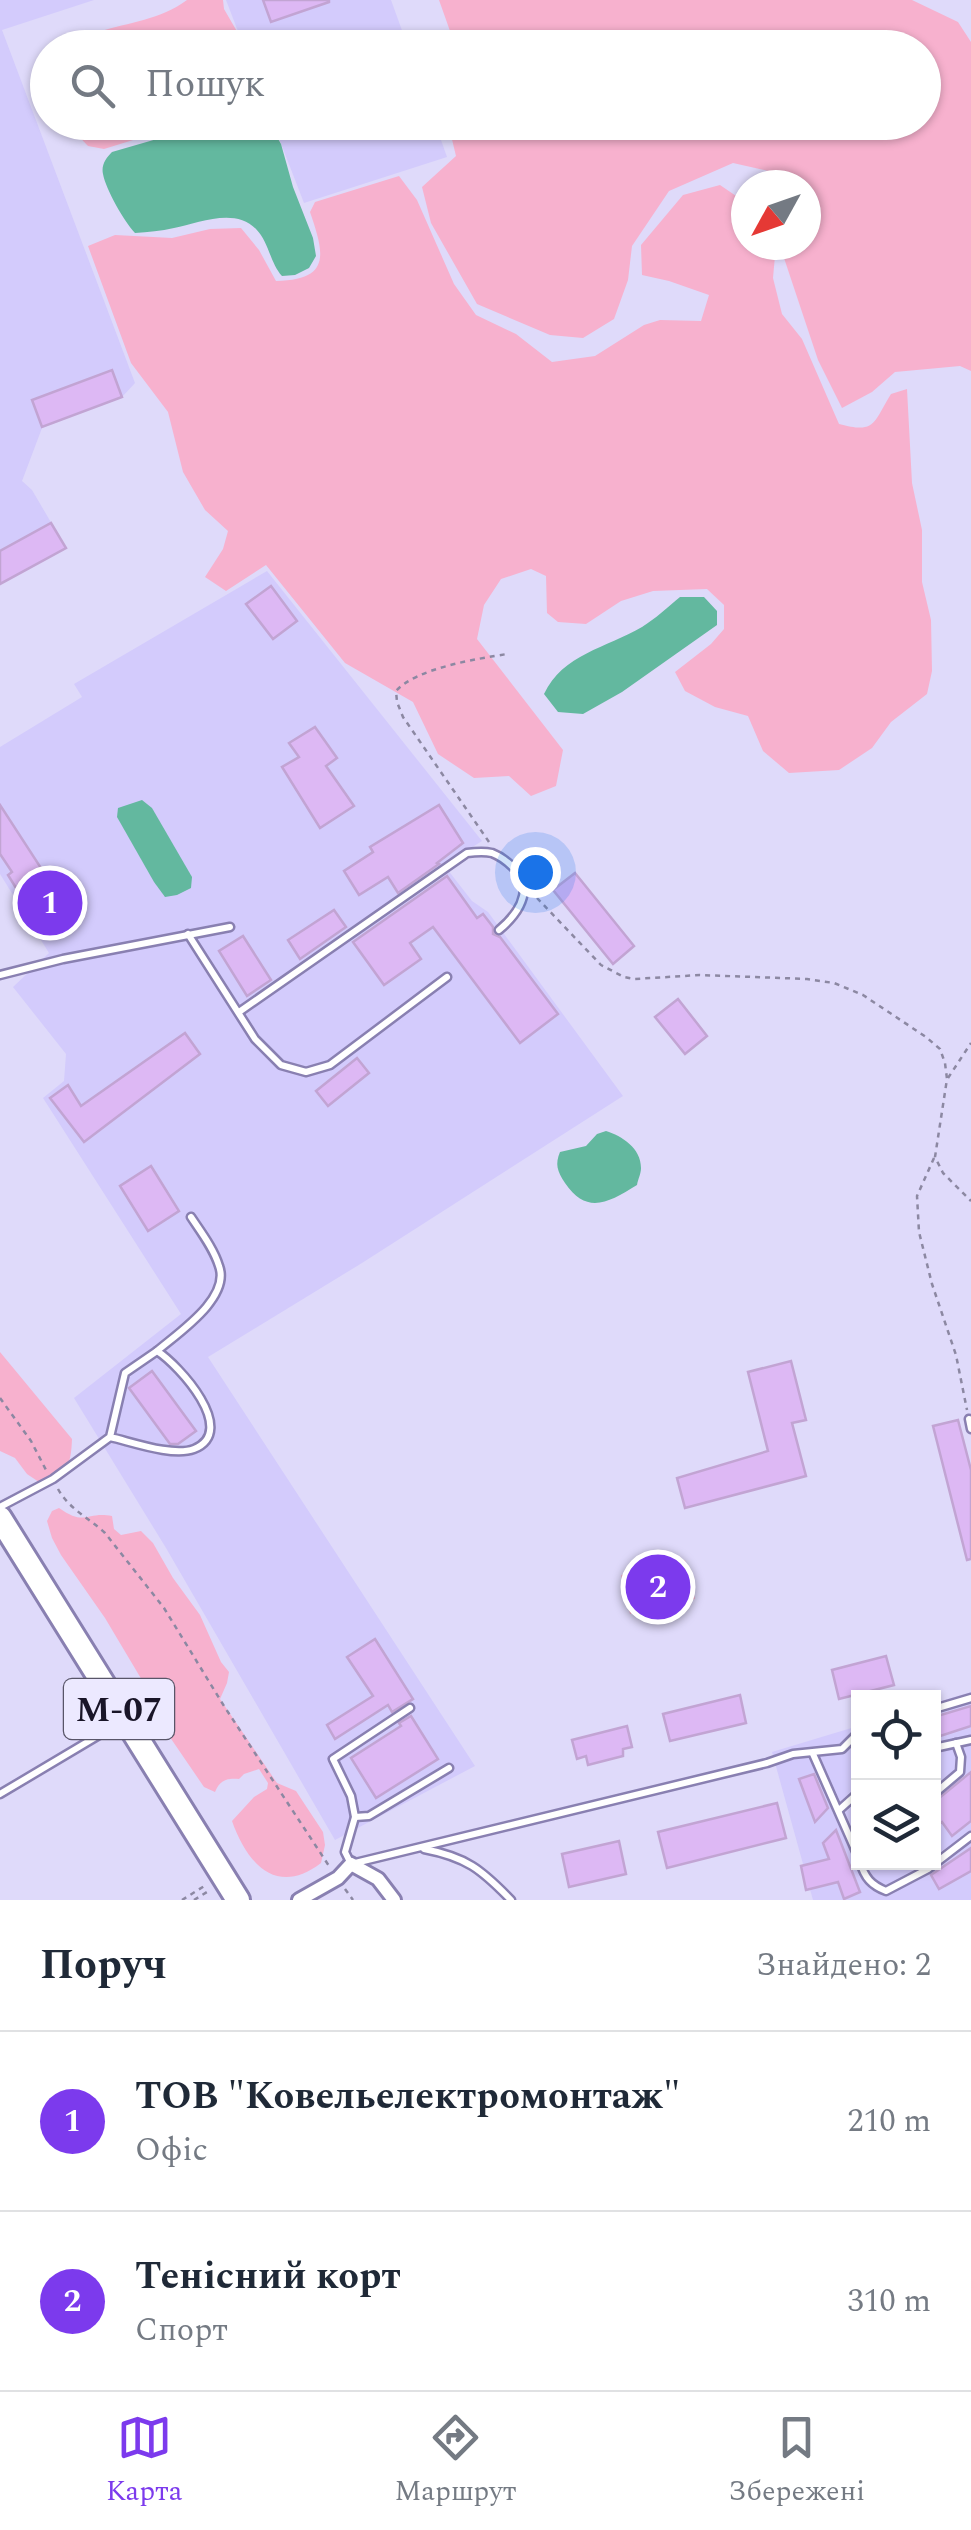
<!DOCTYPE html>
<html lang="uk">
<meta charset="utf-8">
<style>
body{margin:0;font-family:Spectral,serif;background:#f6f6f7;color:#1f2937}
.controls{position:absolute;right:30px;bottom:30px;display:grid;overflow:hidden;border-radius:0px;box-shadow:0 2px 8px #0004}
.controls button{width:90px;height:90px;display:grid;place-items:center;padding:0;border:0;border-bottom:2px solid #e0e1e3;background:#fff;color:#1f2937;font:50px sans-serif}
.compass{position:absolute;left:731px;top:170px;width:90px;height:90px;border-radius:50%;background:#fff;box-shadow:0 2px 8px #0004;rotate:230deg}
.you{position:absolute;left:535px;top:872px;width:35px;height:35px;margin:-25px;border:8px solid #fff;border-radius:50%;background:#1a73e8;box-shadow:0 0 0 15px #1a73e833}
.badge{display:grid;place-items:center;width:65px;height:65px;border-radius:50%;background:#7c3aed;color:#fff;font-size:32px;font-weight:700}
.pin{position:absolute;translate:-50% -50%;border:5px solid #fff;box-shadow:0 2px 10px #0006}
.list{margin:0;padding:0;list-style:none}
h2{display:flex;justify-content:space-between;align-items:center;height:130px;margin:0;padding:0 40px;font-size:42px}
h2 small{font-size:32px;font-weight:400;color:#747a83}
.list li{display:grid;grid-template-columns:65px 1fr auto;gap:30px;align-items:center;box-sizing:border-box;height:180px;padding:0 40px;border-top:2px solid #e0e1e3}
.list b{display:block;font-size:38px;white-space:nowrap}
.list p{margin:0;font-size:32px;white-space:nowrap;color:#747a83}
.list em{font-size:32px;font-style:normal;color:#747a83}
.icon{flex:none;width:55px;height:55px;fill:none;stroke:currentColor;stroke-width:2;stroke-linecap:round;stroke-linejoin:round}
.map{position:relative;flex:none;width:971px;height:1900px;overflow:hidden}
.search{position:absolute;background:#fff;box-shadow:0 2px 8px #0004;left:30px;right:30px;top:30px;height:110px;display:flex;align-items:center;gap:25px;box-sizing:border-box;padding:0 35px;border-radius:55px;color:#747a83;font-size:38px}
.sheet{height:490px;background:#fff}
nav{display:flex;justify-content:space-around;align-items:center;box-sizing:border-box;height:140px;border-top:2px solid #e0e1e3;background:#fff;font-size:28px;color:#747a83}
nav a{display:grid;justify-items:center;gap:5px}
nav .on{color:#7c3aed}
.map>svg:first-child{display:block}
.built{fill:#d3cbfc}
.green{fill:#f7b1ce}
.water{fill:#63b89f}
.building{fill:#ddb8f4;stroke:#c2a4d3;stroke-width:2.5}
.lines{fill:none;stroke-linecap:round;stroke-linejoin:round}
.lane-casing{stroke:#8980b1;stroke-width:11}
.street-casing{stroke:#8980b1;stroke-width:18}
.highway-casing{stroke:#8980b1;stroke-width:28}
.path{stroke:#8c88a2;stroke-width:2.5;stroke-dasharray:5 5;stroke-linecap:butt}
.lane{stroke:#fff;stroke-width:6}
.street{stroke:#fff;stroke-width:12}
.highway{stroke:#fff;stroke-width:22}
.labels{text-anchor:middle;stroke-width:9;stroke-linejoin:round;paint-order:stroke}
.shield{fill:#ece9ff;stroke:#585568;stroke-width:2.5}
.shield-label{font-size:35px;font-weight:bold;fill:#191528}
</style>
<div class="map">
<svg width="971" height="1900" viewBox="0 0 971 1900">
<rect width="100%" height="100%" fill="#dfdafa"/>
<g class="built">
<polygon points="0,0 94,0 2,30 135,383 122,397 42,428 22,481 32,490 66,548 0,584"/>
<polygon points="226,0 391,0 408,47 244,47"/>
<polygon points="273,123 435,123 447,157 304,203"/>
<polygon points="267,571 482,841 444,865 472,901 488,912 623,1096 362,1263 208,1357 475,1766 335,1840 166,1548 74,1398 181,1314 43,1098 64,1081 66,1054 13,987 49,953 0,874 0,747 82,697 74,684"/>
<polygon points="971,1692 971,1900 813,1900 772,1752 858,1726 858,1862 934,1862 934,1703"/>
</g>
<g class="green">
<path d="M187,0H223L224,9L246,47H70C79,42 88,35 98,32C130,22 160,20 187,0Z"/>
<polygon points="439,0 912,0 958,22 971,42 971,371 960,366 895,372 872,392 842,408 818,360 784,258 789,245 806,245 806,204 810,194 806,190 806,185 799,185 786,175 733,163 669,191 632,246 628,280 614,319 583,338 550,335 477,304 431,223 422,187 456,156 448,123 924,122 924,48 449,47 450,31"/>
<polygon points="66,123 66,122 188,123 104,149 88,146"/>
<path d="M399,176L417,200L454,284L476,315L516,334L552,362L595,356L644,325L660,320L701,321L709,295L669,281L642,275L641,245L683,195L720,185L742,200H746V245H776L773,278L782,314L802,339L839,424C876,434 873,423 891,394L907,389L912,483L922,530V582L931,620L932,671L927,694L891,722L872,748L839,770L789,773L763,751L748,716L715,707L685,691L675,672L711,644L724,629V605L707,589L653,591L621,601L586,624L558,622L547,613L546,576L531,569L501,579L484,605L477,639L563,750L556,786L531,796L509,776L474,778L438,754L413,702L345,663L266,565L226,591L205,577L223,549L228,531L205,510L183,472L168,412L131,363L88,246L115,235L172,238L210,229L241,228L259,250L276,281C332,280 324,253 310,212L315,202Z"/>
<path d="M0,1352L72,1439C71,1466 67,1474 42,1484L27,1474L15,1458L0,1451Z"/>
<path d="M59,1508C86,1527 86,1511 112,1516L114,1529L121,1535L141,1531L153,1543L173,1578L200,1615L221,1662L229,1672L227,1683L220,1699L277,1783L296,1791L323,1832L325,1845L321,1863C277,1897 247,1864 232,1821L254,1797L267,1789L268,1783L259,1769L244,1774L239,1779C227,1778 220,1780 215,1792L204,1787L163,1727L155,1702L105,1618L61,1555L52,1538L47,1521L52,1511Z"/>
<polygon points="685,1560 695,1599 630,1614 621,1575"/>
</g>
<g class="water">
<path d="M230,123H269L281,144L293,187L313,238L316,256L309,268L295,275L282,276C270,263 269,242 256,229C235,207 198,223 174,228C161,231 148,232 135,233C124,221 106,190 103,174C101,165 106,158 112,152L188,130Z"/>
<path d="M680,597H704L717,611V625L622,692L583,714L558,712L544,694C563,654 606,648 642,627C655,619 668,607 680,597Z"/>
<polygon points="142,800 152,808 192,877 191,888 177,895 165,897 154,882 117,817 118,808"/>
<path d="M606,1131C622,1136 641,1148 641,1168C641,1174 638,1179 637,1185C608,1203 587,1215 565,1183C557,1171 555,1164 560,1152L586,1146L597,1134Z"/>
</g>
<g class="building">
<polygon points="263,0 329,0 329,2 271,22"/>
<polygon points="112,370 122,397 42,427 32,400"/>
<polygon points="51,523 66,548 0,584 0,551"/>
<polygon points="271,586 297,621 273,639 246,604"/>
<polygon points="315,727 337,758 326,766 354,806 320,828 282,767 299,757 289,743"/>
<polygon points="0,805 65,905 37,922 8,875 12,872 0,854"/>
<polygon points="439,805 463,843 437,863 439,864 398,893 388,877 359,895 344,871 373,852 370,847"/>
<polygon points="575,873 634,946 613,964 553,890"/>
<polygon points="447,876 477,918 483,914 493,927 493,934 500,937 558,1014 520,1043 433,927 410,943 421,959 384,985 353,942"/>
<polygon points="334,910 346,927 300,959 288,940"/>
<polygon points="243,936 271,980 247,996 219,951"/>
<polygon points="678,999 707,1036 685,1054 655,1017"/>
<polygon points="185,1033 200,1054 84,1142 50,1098 68,1085 81,1106"/>
<polygon points="357,1058 369,1073 328,1106 316,1091"/>
<polygon points="151,1166 179,1211 148,1231 120,1186"/>
<polygon points="791,1361 806,1420 792,1423 806,1476 685,1508 677,1478 768,1451 748,1372"/>
<polygon points="152,1371 196,1431 178,1444 170,1444 129,1388"/>
<polygon points="958,1420 971,1470 971,1559 967,1560 933,1426"/>
<polygon points="375,1639 413,1699 392,1712 388,1705 335,1739 327,1725 373,1696 347,1657"/>
<polygon points="886,1656 894,1685 839,1699 832,1670"/>
<polygon points="740,1695 746,1723 670,1741 663,1714"/>
<polygon points="971,1706 971,1726 934,1738 934,1717"/>
<polygon points="411,1716 438,1759 376,1798 351,1758 401,1726 399,1723"/>
<polygon points="627,1726 632,1747 623,1749 623,1756 588,1765 586,1756 577,1759 572,1740"/>
<polygon points="971,1772 971,1821 952,1836 942,1822 934,1828 934,1801 938,1799"/>
<polygon points="814,1774 828,1808 815,1822 799,1779"/>
<polygon points="777,1803 786,1838 667,1868 658,1832"/>
<polygon points="836,1830 860,1892 844,1899 838,1882 806,1890 801,1866 829,1859 823,1843"/>
<polygon points="619,1841 626,1874 569,1887 562,1854"/>
<polygon points="971,1848 971,1871 939,1889 931,1875"/>
</g>
<g class="lines">
<defs>
<g id="lane">
<polyline points="188,934 255,1039 281,1065 306,1072 330,1065 447,977"/>
<polyline points="0,975 63,959 230,927"/>
<path d="M239,1012L467,853C475,852 483,851 492,853C505,858 524,874 524,888C524,906 511,920 499,930"/>
<path d="M157,1351C178,1333 231,1298 219,1266C214,1249 201,1232 191,1217"/>
<polyline points="969,1419 971,1429"/>
<path d="M0,1507L53,1479L110,1437L125,1373L157,1351C179,1365 239,1431 194,1449C173,1457 132,1442 110,1437"/>
<polyline points="410,1708 333,1759 351,1796 355,1817 345,1852 351,1864 767,1763 793,1754 842,1749 858,1733"/>
<polyline points="934,1709 971,1698"/>
<polyline points="934,1748 971,1740"/>
<polyline points="813,1754 858,1856"/>
<polyline points="0,1794 121,1722"/>
<polyline points="934,1794 960,1772 961,1757 956,1743"/>
<polyline points="839,1810 858,1793"/>
<polyline points="355,1817 369,1816 449,1768"/>
<path d="M424,1849C466,1857 481,1869 511,1900"/>
<path d="M860,1862C865,1878 871,1885 886,1891L928,1869L971,1836"/>
</g>
<polyline id="street" points="299,1900 338,1878 351,1864 378,1879 394,1900"/>
<polyline id="highway" points="0,1518 238,1900"/>
</defs>
<use href="#lane" class="lane-casing"/>
<use href="#street" class="street-casing"/>
<use href="#highway" class="highway-casing"/>
<g class="path">
<path d="M489,842L403,717L397,702L396,691C417,668 476,659 507,654"/>
<polyline points="537,898 601,965 624,977 635,979 700,975 807,979 834,983 863,995 926,1037 940,1049 945,1063 947,1079 935,1157 943,1173 971,1201"/>
<polyline points="948,1078 971,1043"/>
<polyline points="934,1158 917,1196 919,1232 932,1284 956,1355 967,1410"/>
<polyline points="0,1398 31,1441 46,1470"/>
<path d="M58,1489C69,1509 89,1518 105,1533L164,1608L224,1706L329,1866"/>
<polyline points="345,1889 353,1900"/>
<polyline points="182,1900 206,1885"/>
<polyline points="194,1900 207,1892"/>
</g>
<use href="#lane" class="lane"/>
<use href="#street" class="street"/>
<use href="#highway" class="highway"/>
</g>
<g class="labels">
<rect class="shield" x="64" y="1679" width="110" height="60" rx="8"/>
<g class="shield-label">
<text x="119" y="1721">М-07</text>
</g>
</g>
</svg>
<div class="controls">
<button><svg class="icon" aria-label="locate" viewBox="0 0 24 24"><circle cx="12" cy="12" r="6"/><path d="M12 2v4M12 18v4M2 12h4M18 12h4"/></svg></button>
<button><svg class="icon" aria-label="layers" viewBox="0 0 24 24"><path d="M12 4l9 5-9 5-9-5zM3 14l9 5 9-5"/></svg></button>
</div>
<svg class="compass" viewBox="-18 -18 36 36"><path d="M0-13l5 13h-10z" fill="#e53935"/><path d="M0 13l5-13h-10z" fill="#747a83"/></svg>
<div class="you"></div>
<div class="pin badge" style="left:50px;top:903px">1</div>
<div class="pin badge" style="left:658px;top:1587px">2</div>
<div class="search"><svg class="icon" aria-label="search" viewBox="0 0 24 24"><circle cx="10" cy="10" r="6"/><path d="M15 15l6 6"/></svg>Пошук</div>
</div>
<section class="sheet">
<h2>Поруч<small>Знайдено: 2</small></h2>
<ul class="list">
<li><span class="badge">1</span><div><b>ТОВ &quot;Ковельелектромонтаж&quot;</b><p>Офіс</p></div><em>210 m</em></li>
<li><span class="badge">2</span><div><b>Тенісний корт</b><p>Спорт</p></div><em>310 m</em></li>
</ul>
</section>
<nav>
<a class="on"><svg class="icon" aria-label="map" viewBox="0 0 24 24"><path d="M3 6l6-2 6 2 6-2v14l-6 2-6-2-6 2zM9 4v14M15 6v14"/></svg>Карта</a>
<a><svg class="icon" aria-label="directions" viewBox="0 0 24 24"><path d="M12 3l9 9-9 9-9-9zM9 14v-3h6M13 9l2 2-2 2"/></svg>Маршрут</a>
<a><svg class="icon" aria-label="saved" viewBox="0 0 24 24"><path d="M7 4h10v16l-5-4-5 4z"/></svg>Збережені</a>
</nav>
